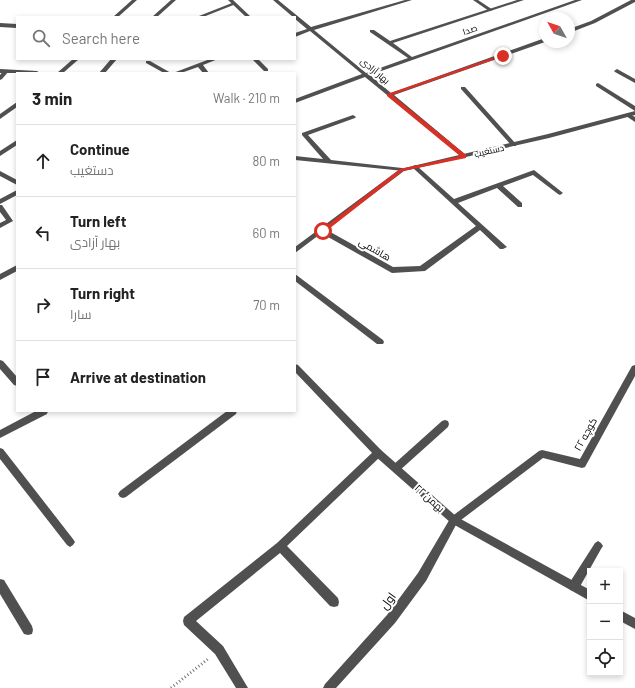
<!DOCTYPE html>
<meta charset="utf-8">
<style>
body{margin:0;font-family:Barlow,Cairo,sans-serif;background:#f6f6f6;color:#222}
.controls{position:absolute;right:12px;bottom:12px;display:grid;overflow:hidden;border-radius:0px;box-shadow:0 2px 6px #0003}
.controls button{width:36px;height:36px;display:grid;place-items:center;padding:0;border:0;border-bottom:1px solid #e0e0e0;background:#fff;color:#222;font:20px sans-serif}
.compass{position:absolute;left:539px;top:12px;width:36px;height:36px;border-radius:50%;background:#fff;box-shadow:0 2px 6px #0003;rotate:310deg}
.stop{position:absolute;width:12px;height:12px;margin:-9px;border:3px solid #d93025;border-radius:50%;background:#fff}
.stop.end{background:#d93025;border-color:#fff;box-shadow:0 1px 4px #0008}
.list{margin:0;padding:0;list-style:none}
h2{display:flex;justify-content:space-between;align-items:center;height:52px;margin:0;padding:0 16px;font-size:17px}
h2 small{font-size:13px;font-weight:400;color:#767676}
.list li{display:grid;grid-template-columns:26px 1fr auto;gap:12px;align-items:center;box-sizing:border-box;height:72px;padding:0 16px;border-top:1px solid #e0e0e0}
.list b{display:block;font-size:15px;white-space:nowrap}
.list p{margin:0;font-size:13px;white-space:nowrap;color:#767676}
.list em{font-size:13px;font-style:normal;color:#767676}
.icon{flex:none;width:22px;height:22px;fill:none;stroke:currentColor;stroke-width:2;stroke-linecap:round;stroke-linejoin:round}
.map{position:relative;flex:none;width:635px;height:688px;overflow:hidden}
.search{position:absolute;background:#fff;box-shadow:0 2px 6px #0003;left:16px;top:16px;width:280px;height:44px;display:flex;align-items:center;gap:10px;box-sizing:border-box;padding:0 14px;border-radius:0px;color:#767676;font-size:15px}
.panel{position:absolute;background:#fff;box-shadow:0 2px 6px #0003;left:16px;top:72px;width:280px;height:340px;border-radius:0px}
.map>svg:first-child{display:block}
.lines{fill:none;stroke-linecap:round;stroke-linejoin:round}
.path{stroke:#727272;stroke-width:3;stroke-dasharray:1 2.5;stroke-linecap:butt}
.service{fill:#505050;fill-rule:evenodd}
.minor{fill:#505050;fill-rule:evenodd}
.tertiary{fill:#505050;fill-rule:evenodd}
.route{fill:#d93025}
.labels{text-anchor:middle;stroke-width:4;stroke-linejoin:round;paint-order:stroke}
.far-street-label{font-size:9px;fill:#000;stroke:#fff}
.street-label{font-size:10px;fill:#000;stroke:#fff}
.near-street-label{font-size:12px;fill:#000;stroke:#fff}
</style>
<div class="map">
<svg width="635" height="688" viewBox="0 0 635 688">
<rect width="100%" height="100%" fill="#fff"/>
<g class="lines">
<polyline class="path" points="171,688 208,659"/>
<g class="service">
<polygon points="473,0 478,0 493,10 489,11"/>
<polygon points="232,3 236,4 203,17 199,16"/>
<polygon points="252,59 258,59 268,69 268,71 264,71"/>
<polygon points="146,61 150,61 171,73 164,73 146,63"/>
<polygon points="4,70 9,71 2,79 0,80 0,75"/>
<polygon points="445,420 448,421 449,424 448,427 399,471 396,472 393,471 391,468 393,465 442,421"/>
<polygon points="0,448 3,449 73,539 75,542 73,545 70,547 67,545 0,459"/>
</g>
<g class="minor">
<polygon points="132,0 137,0 118,17 113,17"/>
<polygon points="171,0 176,0 157,17 152,17"/>
<polygon points="228,0 233,0 251,17 246,17"/>
<polygon points="273,0 278,0 311,27 405,0 412,0 314,30 366,73 408,58 370,32 370,30 374,30 390,41 517,0 524,0 393,43 412,57 575,0 582,0 370,75 391,93 545,38 545,42 394,95 466,155 467,156 464,158 365,77 295,103 295,99 362,74 310,31 295,37 295,33 307,29 295,19 295,17 293,17"/>
<polygon points="631,0 635,0 635,2 595,23 569,33 569,29 591,21"/>
<polygon points="0,23 17,24 17,28 0,27"/>
<polygon points="73,59 79,59 63,73 57,73"/>
<polygon points="111,59 117,59 105,73 99,73"/>
<polygon points="210,59 218,59 203,65 209,73 203,73 198,67 181,73 173,73"/>
<polygon points="0,69 37,71 40,73 0,73"/>
<polygon points="617,69 635,79 635,83 615,72 614,71"/>
<polygon points="598,83 635,106 635,111 596,86 596,84"/>
<polygon points="461,87 465,87 516,144 516,146 512,146 461,89"/>
<polygon points="17,102 17,107 0,119 0,114"/>
<polygon points="628,113 635,117 635,122 626,116 626,114"/>
<polygon points="353,115 356,117 355,118 308,135 331,160 402,168 405,170 404,171 295,160 295,156 323,159 302,135 302,133"/>
<polygon points="17,140 17,145 0,156 0,151"/>
<polygon points="415,165 417,166 454,199 534,170 563,193 560,195 558,194 533,175 503,186 522,203 522,207 518,207 497,188 458,203 507,247 503,249 500,249 480,230 425,271 392,273 321,233 320,231 321,229 325,229 393,267 420,266 476,226 413,168 413,166"/>
<polygon points="0,171 17,180 17,185 0,176"/>
<polygon points="17,190 17,195 0,204 0,199"/>
<polygon points="0,205 2,205 13,221 0,228 0,223 6,220 0,212"/>
<polygon points="17,265 17,271 0,280 0,274"/>
<polygon points="295,274 383,340 384,342 383,344 377,344 295,281"/>
<polygon points="0,360 3,361 17,377 17,386 14,385 0,369"/>
<polygon points="635,365 635,376 585,467 582,468 543,458 457,523 426,581 395,623 336,688 323,688 325,684 387,615 418,573 451,517 539,451 542,450 580,459 632,366"/>
<polygon points="227,411 237,411 236,414 126,497 123,498 120,497 118,494 120,491"/>
<polygon points="378,449 381,450 383,453 381,456 287,546 338,598 339,602 338,606 334,607 330,606 280,553 196,621 223,646 248,688 236,688 215,654 184,625 183,621 184,617 277,543 375,450"/>
<polygon points="598,541 601,543 603,546 601,549 578,590 574,591 570,590 569,586 570,582 595,543"/>
<polygon points="0,579 4,580 32,626 33,630 32,634 28,635 24,634 0,594"/>
</g>
<g class="tertiary">
<polygon points="635,111 635,115 549,138 404,171 295,253 295,247 400,169 548,134"/>
<polygon points="295,364 298,365 381,450 457,517 590,590 590,601 451,523 375,456 295,372"/>
<polygon points="36,411 48,411 47,414 0,438 0,430"/>
<polygon points="620,610 635,618 635,629 620,621"/>
</g>
</g>
<polygon class="route" points="501,55 505,56 392,95 466,155 466,158 403,171 325,232 321,232 321,230 400,169 460,156 387,96 387,94"/>
<g class="labels">
<g class="far-street-label">
<text transform="translate(470 30) rotate(-19)" y="3">صدا</text>
<text transform="translate(375 71) rotate(40)" y="3">بهار آزادی</text>
<text transform="translate(489 151) rotate(-13)" y="3">دستغیب</text>
</g>
<g class="street-label">
<text transform="translate(375 249) rotate(30)" y="4">هاشمی</text>
<text transform="translate(585 434) rotate(-61)" y="4">کوچه ۲۲</text>
<text transform="translate(430 498) rotate(42)" y="4">۲۲ بهمن</text>
</g>
<g class="near-street-label">
<text transform="translate(388 601) rotate(-53)" y="4">اول</text>
</g>
</g>
</svg>
<div class="controls">
<button>+</button>
<button>−</button>
<button><svg class="icon" aria-label="locate" viewBox="0 0 24 24"><circle cx="12" cy="12" r="6"/><path d="M12 2v4M12 18v4M2 12h4M18 12h4"/></svg></button>
</div>
<svg class="compass" viewBox="-18 -18 36 36"><path d="M0-13l5 13h-10z" fill="#e53935"/><path d="M0 13l5-13h-10z" fill="#767676"/></svg>
<div class="stop" style="left:323px;top:231px"></div>
<div class="stop end" style="left:503px;top:56px"></div>
<div class="search"><svg class="icon" aria-label="search" viewBox="0 0 24 24"><circle cx="10" cy="10" r="6"/><path d="M15 15l6 6"/></svg>Search here</div>
<section class="panel">
<h2>3 min<small>Walk · 210 m</small></h2>
<ul class="list">
<li><svg class="icon" aria-label="ahead" viewBox="0 0 24 24"><path d="M12 20V5M6 11l6-6 6 6"/></svg><div><b>Continue</b><p>دستغیب</p></div><em>80 m</em></li>
<li><svg class="icon" aria-label="left" viewBox="0 0 24 24"><path d="M17 20v-9H6M10 6l-5 5 5 5"/></svg><div><b>Turn left</b><p>بهار آزادی</p></div><em>60 m</em></li>
<li><svg class="icon" aria-label="right" viewBox="0 0 24 24"><path d="M7 20v-9h11M14 6l5 5-5 5"/></svg><div><b>Turn right</b><p>سارا</p></div><em>70 m</em></li>
<li><svg class="icon" aria-label="arrive" viewBox="0 0 24 24"><path d="M6 21V4h12l-3 4 3 4H6"/></svg><div><b>Arrive at destination</b></div></li>
</ul>
</section>
</div>
